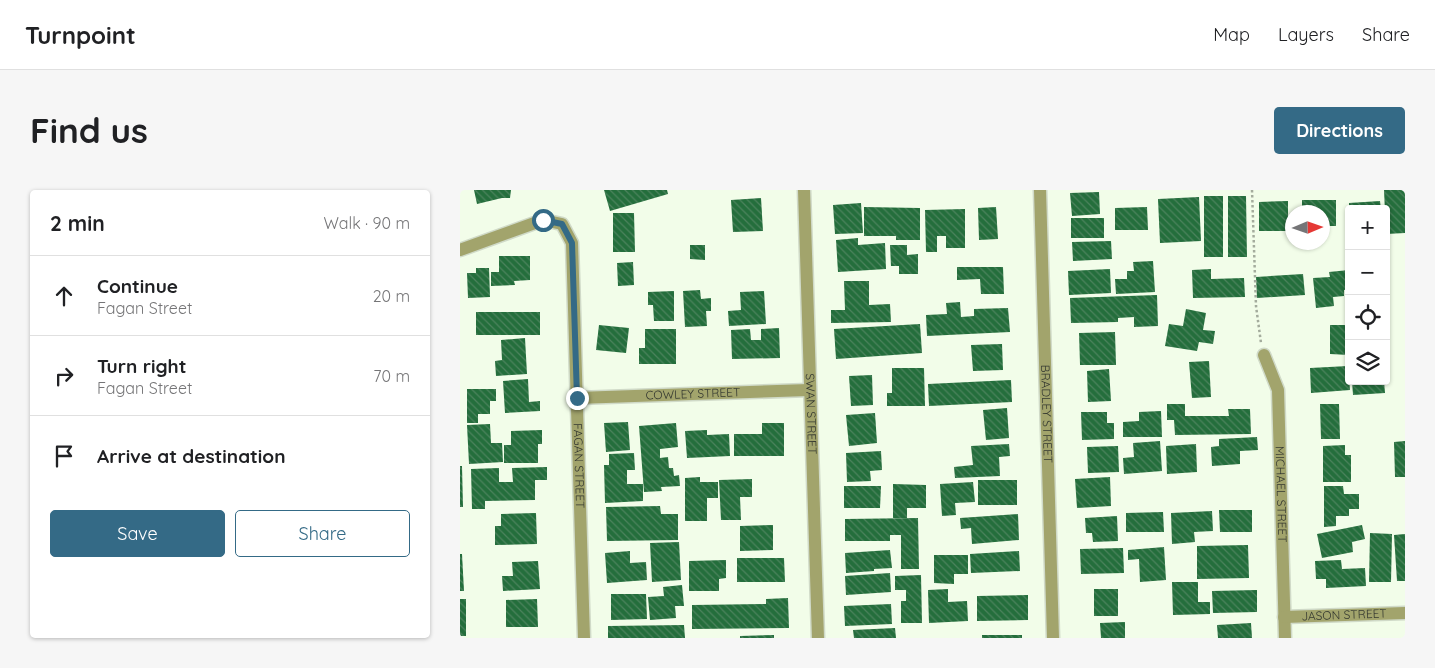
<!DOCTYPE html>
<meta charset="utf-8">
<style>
body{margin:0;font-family:Quicksand,sans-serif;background:#f6f6f6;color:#202124}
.controls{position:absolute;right:15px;top:15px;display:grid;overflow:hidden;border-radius:5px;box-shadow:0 1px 4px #0004}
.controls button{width:45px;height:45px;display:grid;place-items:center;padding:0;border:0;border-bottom:1px solid #e0e0e0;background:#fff;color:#202124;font:25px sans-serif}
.compass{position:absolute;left:825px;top:15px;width:45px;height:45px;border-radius:50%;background:#fff;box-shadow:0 1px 4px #0004;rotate:88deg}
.stop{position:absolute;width:15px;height:15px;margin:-11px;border:4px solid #346a86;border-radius:50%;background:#fff}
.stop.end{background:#346a86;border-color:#fff;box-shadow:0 1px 5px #0008}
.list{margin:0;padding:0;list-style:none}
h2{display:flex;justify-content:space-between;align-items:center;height:65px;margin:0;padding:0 20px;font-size:21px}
h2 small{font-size:16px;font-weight:400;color:#757577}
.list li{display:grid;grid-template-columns:32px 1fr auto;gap:15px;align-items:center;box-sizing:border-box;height:80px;padding:0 20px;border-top:1px solid #e0e0e0}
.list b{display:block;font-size:19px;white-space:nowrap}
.list p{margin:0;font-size:16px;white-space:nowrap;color:#757577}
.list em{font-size:16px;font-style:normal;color:#757577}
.actions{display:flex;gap:10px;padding:15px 20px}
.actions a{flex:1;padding:11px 0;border:1px solid #346a86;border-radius:5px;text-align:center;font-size:18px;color:#346a86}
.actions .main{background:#346a86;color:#fff}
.icon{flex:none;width:28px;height:28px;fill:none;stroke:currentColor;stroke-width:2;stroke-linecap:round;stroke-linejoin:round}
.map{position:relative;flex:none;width:945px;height:448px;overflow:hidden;border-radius:5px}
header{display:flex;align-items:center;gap:30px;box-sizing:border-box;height:70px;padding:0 25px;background:#fff;border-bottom:1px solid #e0e0e0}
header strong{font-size:24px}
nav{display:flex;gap:28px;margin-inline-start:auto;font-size:18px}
.intro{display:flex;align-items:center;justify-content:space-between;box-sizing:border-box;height:120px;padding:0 30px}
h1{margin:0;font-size:35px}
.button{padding:12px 22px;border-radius:5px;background:#346a86;color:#fff;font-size:18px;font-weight:700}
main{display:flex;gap:30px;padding:0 30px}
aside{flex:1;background:#fff;border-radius:5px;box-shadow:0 1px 4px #0004}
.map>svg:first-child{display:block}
.building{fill:url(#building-back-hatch)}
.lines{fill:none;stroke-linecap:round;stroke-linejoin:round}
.minor-casing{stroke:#d0dac8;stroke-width:15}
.path{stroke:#a4ac9d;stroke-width:2.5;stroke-dasharray:2.5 2.5;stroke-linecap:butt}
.minor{stroke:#a2a46c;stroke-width:12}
.route{stroke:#346a86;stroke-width:6}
.labels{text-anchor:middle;stroke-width:5;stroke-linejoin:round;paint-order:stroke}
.street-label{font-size:12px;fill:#343830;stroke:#f2fde9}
</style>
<header>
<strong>Turnpoint</strong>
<nav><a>Map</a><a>Layers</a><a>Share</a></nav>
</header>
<div class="intro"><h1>Find us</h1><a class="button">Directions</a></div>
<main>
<aside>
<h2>2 min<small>Walk · 90 m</small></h2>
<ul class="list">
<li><svg class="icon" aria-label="ahead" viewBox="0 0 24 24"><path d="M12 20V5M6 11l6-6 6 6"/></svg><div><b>Continue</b><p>Fagan Street</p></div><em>20 m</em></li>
<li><svg class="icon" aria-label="right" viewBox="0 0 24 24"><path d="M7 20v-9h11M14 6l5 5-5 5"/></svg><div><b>Turn right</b><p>Fagan Street</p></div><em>70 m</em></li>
<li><svg class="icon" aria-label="arrive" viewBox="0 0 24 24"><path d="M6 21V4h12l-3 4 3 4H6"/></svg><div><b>Arrive at destination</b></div></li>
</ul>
<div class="actions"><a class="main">Save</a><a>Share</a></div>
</aside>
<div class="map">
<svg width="945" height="448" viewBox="0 0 945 448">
<defs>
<pattern id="building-back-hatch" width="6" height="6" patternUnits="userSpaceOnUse" patternTransform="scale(1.25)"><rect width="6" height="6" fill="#246e3c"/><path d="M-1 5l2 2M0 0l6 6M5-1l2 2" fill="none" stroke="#4c835d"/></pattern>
</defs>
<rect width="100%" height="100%" fill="#f2fde9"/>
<g class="building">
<polygon points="14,0 51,0 50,8 42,8 17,14"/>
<polygon points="144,0 207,0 208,4 150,21"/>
<polygon points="924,0 945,0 945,43 926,44"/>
<polygon points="639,2 640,24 612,26 610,3"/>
<rect x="744" y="6" width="19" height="61"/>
<polygon points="768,6 786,6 787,67 768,67"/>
<polygon points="739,7 741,51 700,53 698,9"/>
<polygon points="301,8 303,41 273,42 271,10"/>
<polygon points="842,10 876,10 876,36 862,36 862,22 842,22"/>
<polygon points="828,11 828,41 799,41 799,12"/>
<polygon points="920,11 921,19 889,19 889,13"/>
<polygon points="401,13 403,43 375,44 373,15"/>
<polygon points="404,17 460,18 460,50 436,50 436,46 404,46"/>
<polygon points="536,17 538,49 519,50 518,18"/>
<polygon points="687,17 688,40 655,40 655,18"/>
<polygon points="505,19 505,58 486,58 486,46 477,46 477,62 466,62 465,20"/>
<polygon points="153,23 174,23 175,62 153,62"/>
<rect x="611" y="28" width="33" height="20"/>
<polygon points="398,48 398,55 425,53 426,79 378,82 376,50"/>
<polygon points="651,51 652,69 613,71 612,52"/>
<polygon points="230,55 245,55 245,70 230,69"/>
<polygon points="430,55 447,55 447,65 458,64 458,84 439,84 439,76 431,76"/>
<polygon points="39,66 70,66 70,90 54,91 55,95 31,96 31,82 39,82"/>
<polygon points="693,71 695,102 656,104 655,89 667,89 667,81 674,81 673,72"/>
<polygon points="173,72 174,95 158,96 157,73"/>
<polygon points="497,77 543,77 544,104 521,104 520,89 497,90"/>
<polygon points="16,78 29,78 30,107 8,108 7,83 16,83"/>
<polygon points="650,79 651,103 609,105 608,81"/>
<polygon points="751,79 751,89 784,88 785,107 733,108 732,80"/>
<polygon points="889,80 889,99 884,100 884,106 873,107 874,116 856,118 853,88 870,87 869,82"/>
<polygon points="843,84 845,105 797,108 796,87"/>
<polygon points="384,91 409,91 409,115 430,114 431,132 371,133 371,120 385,120"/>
<polygon points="240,100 241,109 251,108 251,121 246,121 247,136 225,137 223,101"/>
<polygon points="214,101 214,131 194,131 193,115 188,115 188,102"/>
<polygon points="304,101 306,134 269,136 268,121 281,120 280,102"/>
<polygon points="697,105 698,136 674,137 674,127 658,128 658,132 611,133 610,108"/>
<polygon points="500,112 501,127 514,126 514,119 548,118 550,142 467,146 466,125 487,124 486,113"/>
<polygon points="726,119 746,123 743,140 755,141 753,154 739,152 737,161 705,156 709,134 723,136"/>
<rect x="16" y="122" width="64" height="23"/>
<polygon points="460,134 462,163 376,169 374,139"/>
<polygon points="139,135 169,138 166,163 136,160"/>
<polygon points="870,135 889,135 889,165 870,164"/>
<polygon points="319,138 320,168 272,169 271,140 290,139 291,150 301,150 301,139"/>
<polygon points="185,139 216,139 216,174 179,174 179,158 185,158"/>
<polygon points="655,142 656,175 620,175 619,143"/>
<polygon points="65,148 67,184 36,186 35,171 42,170 41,150"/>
<polygon points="542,154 543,180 513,181 511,155"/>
<polygon points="749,171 751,207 732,208 729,172"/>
<polygon points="888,176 890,200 851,203 850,178"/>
<polygon points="432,178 464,178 465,216 427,216 427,203 432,203"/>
<polygon points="649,179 651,211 628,212 627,181"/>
<polygon points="412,185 413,215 391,216 389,186"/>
<polygon points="68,189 69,212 80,211 80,221 45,223 43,191"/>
<polygon points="551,190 552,212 469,216 468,194"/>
<polygon points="892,191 924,191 925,203 893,205"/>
<polygon points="7,199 36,199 36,211 30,211 30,224 18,224 18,233 7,233"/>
<polygon points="707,214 725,214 725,226 769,226 768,219 790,219 791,244 715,245 714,230 707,230"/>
<polygon points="860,214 879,214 880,249 861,249"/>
<polygon points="547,218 549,248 526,250 523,220"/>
<polygon points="701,221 702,247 663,247 663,232 679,231 679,222"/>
<polygon points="621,222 647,222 647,233 654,233 654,249 622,250"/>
<polygon points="415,223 417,253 389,256 386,225"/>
<polygon points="168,232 170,260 146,262 144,233"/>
<polygon points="216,233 218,257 200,259 200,268 208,267 209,278 213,278 214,286 219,285 220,296 201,297 202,301 184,302 179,236"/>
<polygon points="302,233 324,233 324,266 274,266 274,244 302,244"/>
<polygon points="30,234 31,253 42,253 43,272 9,274 7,235"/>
<polygon points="82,240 82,254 78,254 78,273 44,273 44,255 51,255 51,241"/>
<polygon points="247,240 247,245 269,244 270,266 227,268 225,241"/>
<polygon points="797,247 798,260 780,261 780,274 752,276 751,257 759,256 759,249"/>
<polygon points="700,251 702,281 664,284 663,268 674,267 673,253"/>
<polygon points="945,251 945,287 935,287 934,252"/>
<polygon points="549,254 550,266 539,267 540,286 495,288 494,277 513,275 511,256"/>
<polygon points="736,254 737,282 707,284 706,256"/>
<polygon points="885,255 885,265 891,265 891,292 863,292 863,256"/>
<polygon points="658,256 659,282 628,283 627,257"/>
<polygon points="421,261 422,280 410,281 411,291 387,292 386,263"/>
<polygon points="174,263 175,280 167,280 167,294 183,294 183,311 145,313 144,275 149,275 149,264"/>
<polygon points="0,276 2,276 3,317 0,317"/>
<polygon points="87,277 87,290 75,290 75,310 25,311 25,319 12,319 11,279 39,278 39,292 53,292 52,278"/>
<polygon points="240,287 240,292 258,292 258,308 247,308 247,331 225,331 225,288"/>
<polygon points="650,287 651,316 617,318 615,289"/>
<polygon points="292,289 292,307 280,307 281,330 261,330 259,290"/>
<rect x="518" y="290" width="39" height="25"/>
<polygon points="513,292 515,312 495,313 496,325 482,326 480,294"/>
<polygon points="433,294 466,295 466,318 447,318 447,328 433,328"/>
<polygon points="384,296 421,296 420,318 384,318"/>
<polygon points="864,296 883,296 884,304 899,304 899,319 889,319 889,326 876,326 876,336 864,337"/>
<polygon points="200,316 201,324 218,324 218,350 147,351 146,317"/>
<polygon points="759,320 792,320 792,342 760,342"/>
<polygon points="752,321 753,341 734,342 735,352 712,354 711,323"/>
<polygon points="703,322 704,342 666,342 666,323"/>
<polygon points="76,323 77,354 35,355 35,336 41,336 41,324"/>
<polygon points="558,324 559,350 512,354 511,338 501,339 500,328"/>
<polygon points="657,326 658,351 633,352 632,343 626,343 625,328"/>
<polygon points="458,328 459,379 441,379 441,345 430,345 430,351 385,351 385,329"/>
<polygon points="313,335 313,360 280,361 280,336"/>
<polygon points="902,335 905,349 892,352 893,362 862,368 857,344"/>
<polygon points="910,343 932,344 931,392 909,392"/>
<polygon points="945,344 945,391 937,391 934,345"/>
<polygon points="219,352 221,390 192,392 190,353"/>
<polygon points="788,355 789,388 737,389 737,356"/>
<polygon points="704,357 706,390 680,392 679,369 668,370 668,360"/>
<polygon points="663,358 664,383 621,384 620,359"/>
<polygon points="430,360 432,378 414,379 414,381 386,383 385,363"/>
<polygon points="170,361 170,373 186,372 187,390 147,393 145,363"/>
<polygon points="559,361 560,381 511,383 510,364"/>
<polygon points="0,364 2,364 4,401 0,401"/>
<polygon points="474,365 508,365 508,384 494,384 494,394 474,393"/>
<polygon points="277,368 324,368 325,392 277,392"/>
<polygon points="266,370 266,388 259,389 259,401 229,401 229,371"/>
<polygon points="881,370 882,379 905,378 906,396 866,398 866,389 856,389 855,371"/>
<polygon points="78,371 80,399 43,401 42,386 53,386 52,372"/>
<polygon points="430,383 431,402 386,405 385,386"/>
<polygon points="461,385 462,433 441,433 441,411 446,411 446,400 435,400 435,386"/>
<polygon points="712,392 738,392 738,412 750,412 750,424 713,425"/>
<polygon points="222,395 224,416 215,416 216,428 190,430 188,407 204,406 203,397"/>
<polygon points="488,399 488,412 507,411 508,431 469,433 468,400"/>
<rect x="634" y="399" width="24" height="27"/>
<polygon points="797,400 797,422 753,423 752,401"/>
<polygon points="151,404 186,404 187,429 151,430"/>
<polygon points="568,405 568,430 517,431 517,406"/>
<polygon points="328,408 329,438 232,439 232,415 306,414 306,409"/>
<rect x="0" y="409" width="6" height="37"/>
<polygon points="77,409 78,437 46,437 46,410"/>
<polygon points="431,414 432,434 385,436 384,416"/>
<polygon points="665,432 665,448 641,448 640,433"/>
<polygon points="791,433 792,448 758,448 757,435"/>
<polygon points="224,435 225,448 148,448 148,436"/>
<polygon points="435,438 436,448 394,448 393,440"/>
<polygon points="314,445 314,448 280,448 280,446"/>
<rect x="522" y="445" width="40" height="3"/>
</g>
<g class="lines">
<defs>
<g id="minor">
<path id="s1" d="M344,0L358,448"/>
<path id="s2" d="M580,0L593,448"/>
<path id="s3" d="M0,60L83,30L102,34L112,53L124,448"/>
<path id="s4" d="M804,165L818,200L825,448"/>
<path id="s5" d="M117,208L349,200"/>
<path id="s6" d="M824,427L945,423"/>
</g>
</defs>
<use href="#minor" class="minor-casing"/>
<polyline class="path" points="792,0 796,116 801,153"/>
<use href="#minor" class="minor"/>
</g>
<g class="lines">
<polyline class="route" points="83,30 102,34 112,53 117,208"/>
</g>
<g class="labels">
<g class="street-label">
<text dy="4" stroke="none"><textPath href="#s5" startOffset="116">COWLEY STREET</textPath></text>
<text dy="4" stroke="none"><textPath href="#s1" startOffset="224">SWAN STREET</textPath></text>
<text dy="4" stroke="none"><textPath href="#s2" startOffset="224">BRADLEY STREET</textPath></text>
<text dy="4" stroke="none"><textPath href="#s3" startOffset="352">FAGAN STREET</textPath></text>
<text dy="4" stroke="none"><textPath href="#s4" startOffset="142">MICHAEL STREET</textPath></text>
<text dy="4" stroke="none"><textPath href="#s6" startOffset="60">JASON STREET</textPath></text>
</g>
</g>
</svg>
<div class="controls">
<button>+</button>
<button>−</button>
<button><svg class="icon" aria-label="locate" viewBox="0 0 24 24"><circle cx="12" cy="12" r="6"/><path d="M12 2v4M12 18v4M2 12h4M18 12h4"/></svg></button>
<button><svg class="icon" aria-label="layers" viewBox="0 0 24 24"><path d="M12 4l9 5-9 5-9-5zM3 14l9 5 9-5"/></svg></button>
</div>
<svg class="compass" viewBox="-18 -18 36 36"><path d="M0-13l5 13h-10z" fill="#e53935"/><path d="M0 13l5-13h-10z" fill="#757577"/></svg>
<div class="stop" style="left:83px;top:30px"></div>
<div class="stop end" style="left:117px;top:208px"></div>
</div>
</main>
